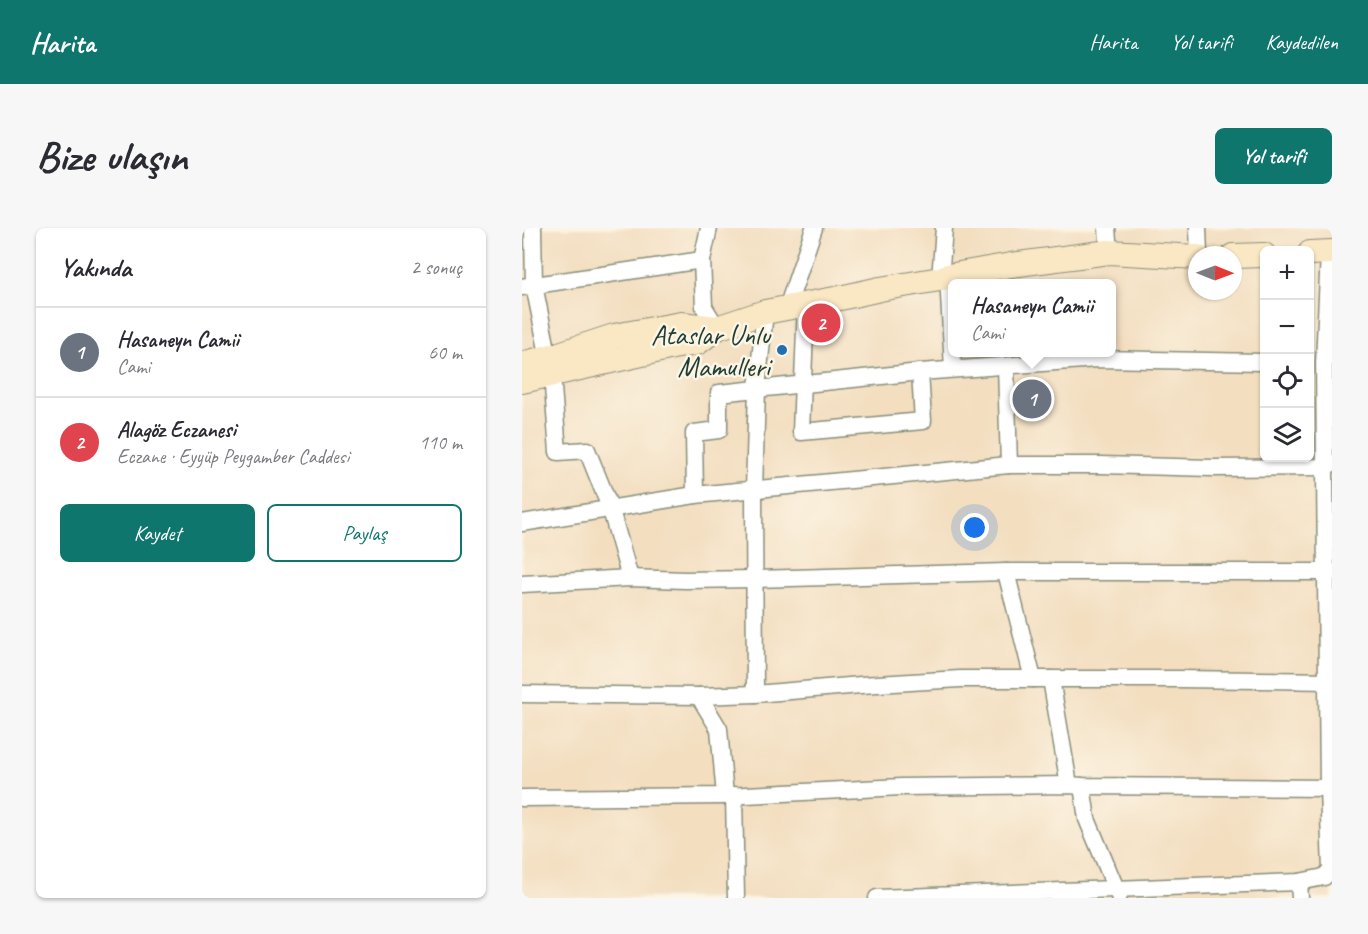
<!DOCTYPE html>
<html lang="tr">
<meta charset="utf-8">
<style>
body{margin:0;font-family:Caveat,sans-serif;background:#f7f7f7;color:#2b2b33}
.controls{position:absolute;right:18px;top:18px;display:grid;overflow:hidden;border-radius:9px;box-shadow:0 2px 4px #0004}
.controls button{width:54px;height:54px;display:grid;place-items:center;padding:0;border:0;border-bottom:2px solid #e1e1e2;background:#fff;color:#2b2b33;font:30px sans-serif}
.compass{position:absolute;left:666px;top:18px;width:54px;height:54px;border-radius:50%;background:#fff;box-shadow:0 2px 4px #0004;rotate:91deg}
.you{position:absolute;left:453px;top:300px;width:21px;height:21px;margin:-15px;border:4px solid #fff;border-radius:50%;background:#1a73e8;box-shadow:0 0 0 9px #1a73e833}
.badge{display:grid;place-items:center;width:39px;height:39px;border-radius:50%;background:#0f766e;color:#fff;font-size:20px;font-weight:700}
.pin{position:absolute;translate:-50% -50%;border:3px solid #fff;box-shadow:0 2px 6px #0006}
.popup{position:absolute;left:426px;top:51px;width:168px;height:78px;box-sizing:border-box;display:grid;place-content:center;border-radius:9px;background:#fff;filter:drop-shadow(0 2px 4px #0005);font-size:20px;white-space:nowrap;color:#7c7c81}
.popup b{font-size:22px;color:#2b2b33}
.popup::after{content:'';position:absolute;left:50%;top:100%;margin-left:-12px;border:12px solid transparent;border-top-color:#fff}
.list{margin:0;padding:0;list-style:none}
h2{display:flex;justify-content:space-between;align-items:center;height:78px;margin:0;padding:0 24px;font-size:26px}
h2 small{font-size:20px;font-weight:400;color:#7c7c81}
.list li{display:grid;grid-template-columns:39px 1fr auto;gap:18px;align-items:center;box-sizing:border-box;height:90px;padding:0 24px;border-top:2px solid #e1e1e2}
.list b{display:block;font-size:22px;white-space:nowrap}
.list p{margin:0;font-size:20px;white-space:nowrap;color:#7c7c81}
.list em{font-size:20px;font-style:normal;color:#7c7c81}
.actions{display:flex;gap:12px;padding:18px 24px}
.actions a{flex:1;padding:14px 0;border:2px solid #0f766e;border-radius:9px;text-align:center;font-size:21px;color:#0f766e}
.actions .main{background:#0f766e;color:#fff}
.icon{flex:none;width:33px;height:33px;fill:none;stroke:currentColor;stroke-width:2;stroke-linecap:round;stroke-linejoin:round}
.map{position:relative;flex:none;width:810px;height:670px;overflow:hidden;border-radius:9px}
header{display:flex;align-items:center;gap:36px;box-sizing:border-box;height:84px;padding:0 30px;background:#0f766e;color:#fff}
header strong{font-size:28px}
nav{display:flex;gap:33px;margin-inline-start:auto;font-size:21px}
.intro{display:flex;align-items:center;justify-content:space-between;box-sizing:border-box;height:144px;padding:0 36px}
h1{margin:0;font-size:42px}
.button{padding:15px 27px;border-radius:9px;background:#0f766e;color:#fff;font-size:21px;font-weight:700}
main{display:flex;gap:36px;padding:0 36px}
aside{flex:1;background:#fff;border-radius:9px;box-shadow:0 2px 4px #0004}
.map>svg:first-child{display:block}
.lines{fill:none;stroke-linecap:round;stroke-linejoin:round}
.street-casing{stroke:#898e7a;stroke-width:19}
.secondary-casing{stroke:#898e7a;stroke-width:26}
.street{stroke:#fff;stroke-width:16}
.secondary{stroke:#fae7c3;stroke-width:24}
.poi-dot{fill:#1f6fb2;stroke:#fcf5e5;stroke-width:2}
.labels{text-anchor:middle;stroke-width:5;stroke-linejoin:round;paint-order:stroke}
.poi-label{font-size:28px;fill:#1f3d34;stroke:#fcf5e5;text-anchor:end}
</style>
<header>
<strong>Harita</strong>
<nav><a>Harita</a><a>Yol tarifi</a><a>Kaydedilen</a></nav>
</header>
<div class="intro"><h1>Bize ulaşın</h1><a class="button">Yol tarifi</a></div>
<main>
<aside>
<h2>Yakında<small>2 sonuç</small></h2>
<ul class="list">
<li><span class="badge" style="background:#6b7280">1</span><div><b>Hasaneyn Camii</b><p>Cami</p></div><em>60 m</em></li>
<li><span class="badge" style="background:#e0444e">2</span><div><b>Alagöz Eczanesi</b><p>Eczane · Eyyüp Peygamber Caddesi</p></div><em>110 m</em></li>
</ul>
<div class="actions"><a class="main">Kaydet</a><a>Paylaş</a></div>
</aside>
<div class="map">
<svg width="810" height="670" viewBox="0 0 810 670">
<rect width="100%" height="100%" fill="#fcf5e5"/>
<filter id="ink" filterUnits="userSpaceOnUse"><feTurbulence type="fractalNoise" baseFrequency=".0167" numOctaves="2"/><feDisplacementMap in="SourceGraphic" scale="12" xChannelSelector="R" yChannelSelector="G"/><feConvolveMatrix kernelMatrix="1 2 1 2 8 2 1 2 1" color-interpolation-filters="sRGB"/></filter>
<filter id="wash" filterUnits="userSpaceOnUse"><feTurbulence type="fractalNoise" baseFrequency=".008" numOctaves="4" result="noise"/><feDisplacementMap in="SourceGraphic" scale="24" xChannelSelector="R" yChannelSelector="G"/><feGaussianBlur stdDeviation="1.35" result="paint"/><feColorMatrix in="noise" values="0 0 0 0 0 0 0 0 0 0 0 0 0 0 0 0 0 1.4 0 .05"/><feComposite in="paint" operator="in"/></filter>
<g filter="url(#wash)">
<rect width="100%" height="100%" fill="#f3dec0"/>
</g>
<g filter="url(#ink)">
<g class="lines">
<defs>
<g id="street">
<polyline points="11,0 12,57 30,146 36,224 65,222 89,282 108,350"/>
<polyline points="187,0 180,32 182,79 195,100"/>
<polyline points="585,0 587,24"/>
<polyline points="676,0 677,27"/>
<polyline points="426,48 431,141"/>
<polyline points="418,51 422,0"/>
<polyline points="0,59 180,32"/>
<polyline points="284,76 279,204 401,193 398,144"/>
<polyline points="265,80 292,0"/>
<polyline points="484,138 487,237"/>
<polyline points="173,267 172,205 197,202 197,165 398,144 575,131 742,134"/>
<polyline points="0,295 173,267 487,237 579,237 690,240 804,239 810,235"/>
<polyline points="484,344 511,451"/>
<polyline points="0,356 108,350 163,352 233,351 484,344 810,344"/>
<polyline points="529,451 547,557"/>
<polyline points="0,466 177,468 233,466 339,457 438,451 655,451 810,453"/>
<polyline points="233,466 232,263 235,160 243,84"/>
<polyline points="177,468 197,501 203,568"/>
<polyline points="560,558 565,591 597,668"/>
<polyline points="212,567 214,670"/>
<polyline points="0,570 203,568 379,559 547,557 560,558 810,560"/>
<polyline points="777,654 778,670"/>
<polyline points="355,670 777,654 802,649 809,642 806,560 802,135 807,24"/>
</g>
<g id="secondary">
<polyline points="788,25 810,24"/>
<polyline points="711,28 742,27"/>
<polyline points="0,136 37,126 92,108 159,96 195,100"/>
<polyline points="0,153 151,119 175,115 195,100 243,84 318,70 358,61 418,51 426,48 489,37 587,24 675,29"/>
</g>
</defs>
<use href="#street" class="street-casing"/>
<use href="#secondary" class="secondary-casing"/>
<use href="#street" class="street"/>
<use href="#secondary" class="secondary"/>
</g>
</g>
<circle class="poi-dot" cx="260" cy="122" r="6"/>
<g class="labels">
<g class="poi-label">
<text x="248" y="116">Ataslar Unlu<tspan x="248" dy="32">Mamulleri</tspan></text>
</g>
</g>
</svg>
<div class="controls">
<button>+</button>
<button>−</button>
<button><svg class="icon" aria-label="locate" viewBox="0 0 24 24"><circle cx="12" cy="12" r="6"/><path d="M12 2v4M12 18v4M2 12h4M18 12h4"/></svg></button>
<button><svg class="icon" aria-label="layers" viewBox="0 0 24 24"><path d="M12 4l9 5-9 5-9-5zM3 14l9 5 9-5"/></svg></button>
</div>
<svg class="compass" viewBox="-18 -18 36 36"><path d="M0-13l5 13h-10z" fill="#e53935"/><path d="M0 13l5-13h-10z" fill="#7c7c81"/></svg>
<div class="you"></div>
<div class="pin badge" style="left:510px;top:171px;background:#6b7280">1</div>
<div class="popup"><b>Hasaneyn Camii</b>Cami</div>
<div class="pin badge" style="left:299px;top:95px;background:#e0444e">2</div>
</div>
</main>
